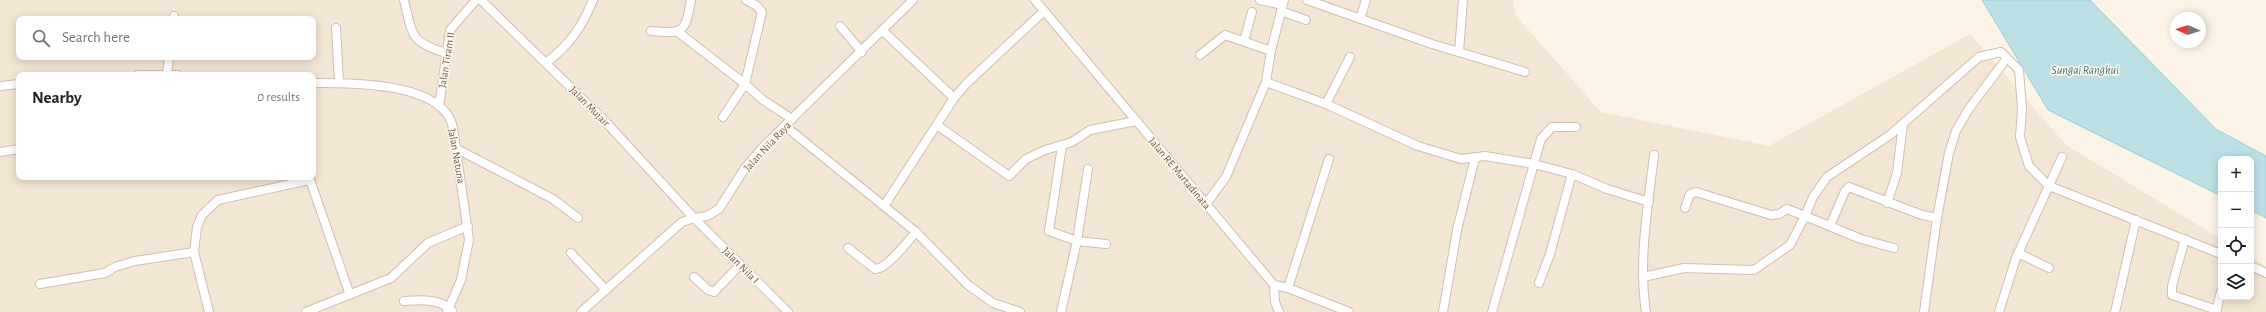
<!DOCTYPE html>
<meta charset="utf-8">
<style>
body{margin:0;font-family:"Alegreya Sans",sans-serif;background:#f2f2f2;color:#202124}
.controls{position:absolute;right:12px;bottom:12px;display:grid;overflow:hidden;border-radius:8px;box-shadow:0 2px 10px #0003}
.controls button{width:36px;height:36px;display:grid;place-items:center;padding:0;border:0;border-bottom:1px solid #e0e0e0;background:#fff;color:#202124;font:20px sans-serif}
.compass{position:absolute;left:2170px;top:12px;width:36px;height:36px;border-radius:50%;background:#fff;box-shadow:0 2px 10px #0003;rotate:273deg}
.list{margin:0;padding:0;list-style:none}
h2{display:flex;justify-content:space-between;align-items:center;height:52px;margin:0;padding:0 16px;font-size:17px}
h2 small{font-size:13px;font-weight:400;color:#757577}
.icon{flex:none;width:22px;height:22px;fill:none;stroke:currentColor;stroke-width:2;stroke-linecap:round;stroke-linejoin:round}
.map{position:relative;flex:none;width:2266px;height:312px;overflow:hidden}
.search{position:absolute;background:#fff;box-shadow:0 2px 10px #0003;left:16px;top:16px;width:300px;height:44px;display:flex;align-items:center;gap:10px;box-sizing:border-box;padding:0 14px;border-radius:8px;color:#757577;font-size:15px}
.panel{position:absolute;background:#fff;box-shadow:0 2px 10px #0003;left:16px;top:72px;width:300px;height:108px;border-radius:8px}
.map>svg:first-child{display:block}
.residential{fill:#f4e6d5;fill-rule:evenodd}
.water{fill:#bbdfe5;stroke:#a1cfd7}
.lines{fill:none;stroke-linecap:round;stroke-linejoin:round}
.minor-casing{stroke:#d0beaf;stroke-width:10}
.minor{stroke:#fff;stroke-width:8}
.labels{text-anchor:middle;stroke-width:3;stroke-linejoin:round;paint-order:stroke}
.street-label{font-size:11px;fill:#755a4b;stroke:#fff8ed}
.water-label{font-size:12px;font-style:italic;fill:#427781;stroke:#fff8ed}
</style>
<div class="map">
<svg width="2266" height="312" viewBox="0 0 2266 312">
<rect width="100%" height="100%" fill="#fcf4e7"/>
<path class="residential" d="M0,0H1513L1516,16L1601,112L1769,146L1970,34L2066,145L2221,239V297H2251V257L2266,266V312H0ZM19,19H313V57H19ZM19,75H313V177H19Z"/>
<polygon class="water" points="1982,0 2090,0 2216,129 2266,156 2266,218 2251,210 2251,159 2221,159 2221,196 2048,110"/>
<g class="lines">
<defs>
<g id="minor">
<path d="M404,0C413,35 409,42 446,53"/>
<polyline points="481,0 603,119 694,218 788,312"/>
<polyline points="1035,0 1274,285 1288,288 1349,312"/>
<polyline points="1260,0 1282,5"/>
<polyline points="1307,0 1432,44 1525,72"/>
<polyline points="1281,11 1306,20"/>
<polyline points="174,19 174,16"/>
<polyline points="1360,19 1366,0"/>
<polyline points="840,26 862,52"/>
<polyline points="336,28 339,83"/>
<path d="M651,31C684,34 685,33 691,0"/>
<polyline points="883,31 954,98"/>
<polyline points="678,32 745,84 763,100 792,119"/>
<polyline points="1244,41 1252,12"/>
<polyline points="1459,52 1463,0"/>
<polyline points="1200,55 1225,35 1271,51"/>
<path d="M546,63C570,44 581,29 593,0"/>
<polyline points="167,74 169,57"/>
<polyline points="138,75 178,75"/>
<polyline points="1266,82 1326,104 1418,146 1461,159 1485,156 1534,164 1572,174 1607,189 1649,202"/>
<path d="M313,83C348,83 424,82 447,114C450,118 452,123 453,128L469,240L461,280L447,312"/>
<polyline points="0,86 19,84"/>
<polyline points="1326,104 1350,57"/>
<polyline points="439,106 450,30 476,0"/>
<polyline points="723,117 745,84 762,12 757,6 746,0"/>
<polyline points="937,125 1009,176 1026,159 1045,150 1072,142 1090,130 1136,121"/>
<polyline points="785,126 916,232 968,285 993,303 1020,312"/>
<polyline points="1062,146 1049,231 1077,241 1106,244"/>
<polyline points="457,149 553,199 578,218"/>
<polyline points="0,152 19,149"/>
<polyline points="309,177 350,295"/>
<polyline points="1887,203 1897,173 1903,124"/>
<polyline points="1206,204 1226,177 1266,82 1271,51 1284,0"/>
<polyline points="884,206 954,98 967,83 1044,11"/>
<polyline points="1685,208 1690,194 1696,192 1771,215 1779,214 1787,209 1805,216 1813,197 1827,177 1890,135 1979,57 2001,52 2019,70 2022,109 2020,137 2029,166 2049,186 2221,254"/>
<polyline points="1830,226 1845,191 1849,187 1922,215 1937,218"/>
<polyline points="2185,239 2172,286 2172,295 2217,310"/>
<path d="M848,248L875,269C886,270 908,241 916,232"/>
<polyline points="571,253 606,290"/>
<polyline points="2018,253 2049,268"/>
<polyline points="2251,266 2266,273"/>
<polyline points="694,277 708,290 714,292 740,265"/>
<polyline points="1643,277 1684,268 1754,270 1790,245 1805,216 1861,239 1894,248"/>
<polyline points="1539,283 1550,254 1572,174"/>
<polyline points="40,284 105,273 115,267 135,261 194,252"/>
<polyline points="1274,285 1275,302 1279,312"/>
<polyline points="1288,288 1329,159"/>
<path d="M404,301C421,300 440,298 452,311"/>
<polyline points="209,312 194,252 197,227 202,215 218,200 309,180"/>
<polyline points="306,312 391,278 428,243 468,226"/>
<polyline points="581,312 682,222 694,218 707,216 719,209 745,168 763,147 913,0"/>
<polyline points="1061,312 1077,241 1088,169"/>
<polyline points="1443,312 1457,230 1475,158"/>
<polyline points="1492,312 1541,139 1552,127 1576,127"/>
<path d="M1646,312C1638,260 1648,207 1654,155"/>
<polyline points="1924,312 1937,218 1949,153 1956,131 1968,110 2007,58"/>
<polyline points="1999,312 2016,258 2062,157"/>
<polyline points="2115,312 2136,220"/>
<polyline points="2216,312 2221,292"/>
</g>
</defs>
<use href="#minor" class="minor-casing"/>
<use href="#minor" class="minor"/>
</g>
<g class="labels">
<g class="street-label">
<text transform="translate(446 60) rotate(-81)" y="4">Jalan Tiram II</text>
<text transform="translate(590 106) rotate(45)" y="4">Jalan Mujair</text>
<text transform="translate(767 146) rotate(-47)" y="4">Jalan Nila Raya</text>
<text transform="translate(457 156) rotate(80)" y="4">Jalan Natuna</text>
<text transform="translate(1180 173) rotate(50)" y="4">Jalan RE Martadinata</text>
<text transform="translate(741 265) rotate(45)" y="4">Jalan Nila I</text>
</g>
<g class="water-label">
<text x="2085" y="74">Sungai Rangkui</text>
</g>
</g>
</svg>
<div class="controls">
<button>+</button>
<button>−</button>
<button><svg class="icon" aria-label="locate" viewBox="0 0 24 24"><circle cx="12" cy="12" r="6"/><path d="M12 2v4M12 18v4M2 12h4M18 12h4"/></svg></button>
<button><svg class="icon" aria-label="layers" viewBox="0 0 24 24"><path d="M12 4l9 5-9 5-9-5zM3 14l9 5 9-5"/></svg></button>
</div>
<svg class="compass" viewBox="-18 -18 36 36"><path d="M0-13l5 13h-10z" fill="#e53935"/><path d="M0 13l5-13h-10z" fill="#757577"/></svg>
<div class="search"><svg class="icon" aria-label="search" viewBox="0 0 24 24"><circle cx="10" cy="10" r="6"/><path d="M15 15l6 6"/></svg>Search here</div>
<section class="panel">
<h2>Nearby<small>0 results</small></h2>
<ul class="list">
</ul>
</section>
</div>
